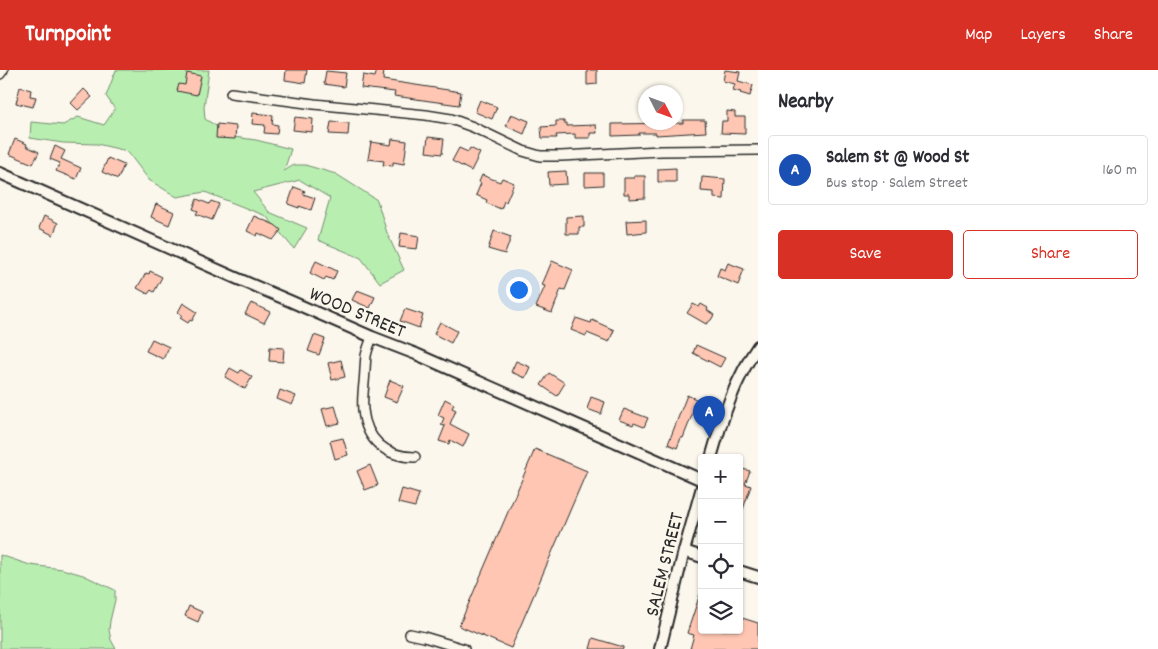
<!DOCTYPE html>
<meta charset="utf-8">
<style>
body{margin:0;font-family:Dekko,sans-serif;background:#f2f2f3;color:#2b2b33}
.controls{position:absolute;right:15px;bottom:15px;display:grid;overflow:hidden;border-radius:5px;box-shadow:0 1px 4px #0004}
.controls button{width:45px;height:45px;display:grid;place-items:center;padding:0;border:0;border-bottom:1px solid #e1e1e2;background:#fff;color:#2b2b33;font:25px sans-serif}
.compass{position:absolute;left:638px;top:15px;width:45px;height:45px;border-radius:50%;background:#fff;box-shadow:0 1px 4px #0004;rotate:132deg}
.you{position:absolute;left:518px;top:219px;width:18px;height:18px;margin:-12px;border:4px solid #fff;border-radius:50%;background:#1a73e8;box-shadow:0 0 0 8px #1a73e833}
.badge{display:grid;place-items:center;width:32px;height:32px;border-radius:50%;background:#d93025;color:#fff;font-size:16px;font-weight:700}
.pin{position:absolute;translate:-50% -41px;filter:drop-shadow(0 1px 2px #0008)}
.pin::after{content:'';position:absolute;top:26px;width:18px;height:15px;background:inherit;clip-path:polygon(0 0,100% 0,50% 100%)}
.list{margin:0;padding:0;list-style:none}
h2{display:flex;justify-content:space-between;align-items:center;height:65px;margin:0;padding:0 20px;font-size:21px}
h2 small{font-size:16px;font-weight:400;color:#7c7c81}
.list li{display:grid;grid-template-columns:32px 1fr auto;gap:15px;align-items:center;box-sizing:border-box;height:70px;margin:0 10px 10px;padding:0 10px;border:1px solid #e1e1e2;border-radius:5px}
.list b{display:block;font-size:19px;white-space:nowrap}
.list p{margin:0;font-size:16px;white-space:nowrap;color:#7c7c81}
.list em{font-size:16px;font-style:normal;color:#7c7c81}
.actions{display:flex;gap:10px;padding:15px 20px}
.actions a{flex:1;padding:11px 0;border:1px solid #d93025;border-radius:5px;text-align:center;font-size:18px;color:#d93025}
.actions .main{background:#d93025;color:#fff}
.icon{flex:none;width:28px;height:28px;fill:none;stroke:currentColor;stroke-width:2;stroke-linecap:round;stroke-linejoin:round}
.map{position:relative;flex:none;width:758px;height:579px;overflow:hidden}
header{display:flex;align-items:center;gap:30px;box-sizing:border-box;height:70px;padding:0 25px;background:#d93025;color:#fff}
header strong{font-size:24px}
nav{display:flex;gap:28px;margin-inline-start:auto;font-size:18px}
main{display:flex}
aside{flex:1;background:#fff}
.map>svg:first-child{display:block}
.green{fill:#b8efb1;stroke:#728d6e}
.building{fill:#ffc7b3;stroke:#2b2b2b}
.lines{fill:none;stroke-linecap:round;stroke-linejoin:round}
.minor-casing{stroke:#2b2b2b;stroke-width:12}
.tertiary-casing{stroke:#2b2b2b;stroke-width:14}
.minor{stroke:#fbf7ec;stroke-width:9}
.tertiary{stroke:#fbf7ec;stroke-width:10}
.labels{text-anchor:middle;stroke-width:4.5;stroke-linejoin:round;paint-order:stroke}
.street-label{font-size:20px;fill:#2b2b2b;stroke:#fbf7ec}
</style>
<header>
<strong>Turnpoint</strong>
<nav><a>Map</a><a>Layers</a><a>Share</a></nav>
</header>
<main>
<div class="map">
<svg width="758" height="579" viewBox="0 0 758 579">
<rect width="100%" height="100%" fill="#fbf7ec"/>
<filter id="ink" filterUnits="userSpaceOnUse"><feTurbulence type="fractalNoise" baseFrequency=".02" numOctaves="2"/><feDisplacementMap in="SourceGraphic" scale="10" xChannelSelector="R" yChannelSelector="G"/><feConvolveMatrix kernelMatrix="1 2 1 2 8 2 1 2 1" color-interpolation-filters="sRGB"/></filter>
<g filter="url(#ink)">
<g class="green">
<polygon points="116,0 209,0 204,37 205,49 234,67 256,70 291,79 284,101 294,95 305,95 336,104 377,130 387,163 404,200 380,213 361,188 318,170 330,128 300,110 253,122 269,142 307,158 294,179 266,146 205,122 177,127 149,110 127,81 97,74 63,73 30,68 31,52 63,55 78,47 104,55 115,39 106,26"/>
<polygon points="0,485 30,495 62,499 83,505 115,520 115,530 110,551 109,560 111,570 116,579 0,579"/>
</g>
<g class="building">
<polygon points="286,0 307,0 305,13 285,10"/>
<polygon points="377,0 384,0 383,10 461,22 459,35 394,26 395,22 361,18 363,5 375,7"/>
<polygon points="587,0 597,0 597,14 587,15"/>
<polygon points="725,0 740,2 738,11 753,15 750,26 740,23 741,22 733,20 735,14 723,11"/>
<polygon points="326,1 346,3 344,17 324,14"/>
<polygon points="187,3 201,6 197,25 177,21 179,14 185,15"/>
<polygon points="20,17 31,20 30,26 36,27 33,37 16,33"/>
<polygon points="84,19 92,27 78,40 71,33"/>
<polygon points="480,30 497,37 492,49 475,42"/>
<polygon points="727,41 735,42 735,47 745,47 745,64 721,63 722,51 727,51"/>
<polygon points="253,43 273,45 272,54 278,55 277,64 264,63 265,55 252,54"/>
<polygon points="511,44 529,51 524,64 506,56"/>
<polygon points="295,47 313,49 312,62 293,60"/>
<polygon points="683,50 705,50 706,62 656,65 656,63 639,63 639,65 612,66 612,54 683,53"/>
<polygon points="556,51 564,51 564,53 567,53 567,56 596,55 597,63 590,63 590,68 575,68 575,64 556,65 557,68 542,68 541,57 556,56"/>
<polygon points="331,52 349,53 348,65 329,64"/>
<polygon points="217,54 236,56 235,69 216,68"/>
<polygon points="428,67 444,69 442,84 426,82"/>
<polygon points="15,69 27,74 26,76 39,82 33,94 9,84"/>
<polygon points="392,69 407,71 404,94 393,92 393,96 383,95 384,91 368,89 371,72 391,75"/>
<polygon points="55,76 65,81 61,89 81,98 76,109 56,101 60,93 50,89"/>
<polygon points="459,78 468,82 470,78 480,83 471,101 452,91"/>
<polygon points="108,88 124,95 118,109 102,102"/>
<polygon points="676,98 676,112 658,112 658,99"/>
<polygon points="566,101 567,114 549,115 548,102"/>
<polygon points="585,103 603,103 603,115 585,116"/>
<polygon points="482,105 500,112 502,108 514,113 506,132 504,131 501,139 486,133 487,130 476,125 481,113 479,112"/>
<polygon points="634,106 645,106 645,128 629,129 629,124 624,124 624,108 634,108"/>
<polygon points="702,107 725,109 724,129 714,128 714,122 701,121"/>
<polygon points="294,117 305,121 303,124 315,128 311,140 299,136 299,138 288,134"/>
<polygon points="197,129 209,134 211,131 219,134 212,150 196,144 198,141 193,139"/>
<polygon points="156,134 174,142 169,155 151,147"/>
<polygon points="44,146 58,153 53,165 39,158"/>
<polygon points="254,146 275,155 281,160 273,170 258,163 257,166 247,161"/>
<polygon points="584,146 584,157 579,157 579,164 566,164 566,147"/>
<polygon points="646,150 646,162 627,164 626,151"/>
<polygon points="494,161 511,167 505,184 488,179"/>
<polygon points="401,163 419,166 417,179 399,177"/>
<polygon points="316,191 337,201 333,210 326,207 324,210 310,203"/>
<polygon points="552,191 573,200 565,220 561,219 552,243 536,237 545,216 542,215"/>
<polygon points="728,193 744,199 738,215 717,206 720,198 725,200"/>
<polygon points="150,201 162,207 154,222 151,220 148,224 137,218 146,203 149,204"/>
<polygon points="357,220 375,227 370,238 352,230"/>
<polygon points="183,233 197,242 192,251 190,250 188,253 180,248 182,245 178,242"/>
<polygon points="251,233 270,242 264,253 245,244"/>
<polygon points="693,234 699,237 701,234 708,238 707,240 714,245 711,250 706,254 687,243"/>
<polygon points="405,239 423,245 419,258 400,251"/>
<polygon points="576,248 591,253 592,250 614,260 609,272 587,263 586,266 571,260"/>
<polygon points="440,252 457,261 451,273 434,264"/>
<polygon points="314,265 325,269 319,285 308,281"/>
<polygon points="152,269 169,277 163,289 146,281"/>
<polygon points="696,275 725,288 720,297 693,283"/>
<polygon points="270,277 284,278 283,292 269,291"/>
<polygon points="341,290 345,307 332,310 328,293"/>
<polygon points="516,291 530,297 525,308 511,302"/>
<polygon points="230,298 239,303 241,300 252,307 245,319 225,307"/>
<polygon points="549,303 565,313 557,326 541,315"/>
<polygon points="390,310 404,316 397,332 384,327"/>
<polygon points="280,320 296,326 292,335 277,329"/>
<polygon points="687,325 698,330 683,368 681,368 677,378 668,374"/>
<polygon points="591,327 605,332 601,344 587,339"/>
<polygon points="445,329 454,334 452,338 456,340 450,354 469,364 463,377 450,370 449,374 439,371 445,356 441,355 444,348 438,345"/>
<polygon points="335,336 340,353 327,356 322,339"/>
<polygon points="624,339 648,348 644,357 634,353 633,355 619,350"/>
<polygon points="343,368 348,385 335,389 330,371"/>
<polygon points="535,379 587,401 511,578 459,556"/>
<polygon points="370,395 378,415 365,420 357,401"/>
<polygon points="739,398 750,401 745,414 751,416 741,445 739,445"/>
<polygon points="402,419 419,424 415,437 398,433"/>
<polygon points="700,524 702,524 702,560 739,560 739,547 758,553 758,579 690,579 694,565 687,563"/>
<polygon points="189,536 202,542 198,552 185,546"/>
<polygon points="593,568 623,577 623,579 590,579"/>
</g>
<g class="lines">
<defs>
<g id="minor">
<polyline points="0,4 3,0"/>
<polyline points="231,23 314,34 426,45 451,49 473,57 523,81 540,86 561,86 661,81 758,80"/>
<path d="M372,267C370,273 367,280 366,286C365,295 365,304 364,313C363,322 362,331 363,340C366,370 386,387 415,387"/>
<polyline points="410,564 424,567 464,579"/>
</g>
<g id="tertiary">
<polyline points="0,103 236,208 290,231 372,267 416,284 702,410"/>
<path d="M711,388C722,349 735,309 758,276"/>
<polyline points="684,481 702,487"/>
<polyline points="739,501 758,507"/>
<polyline points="660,579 684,481 702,417"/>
</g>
</defs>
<use href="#minor" class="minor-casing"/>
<use href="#tertiary" class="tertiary-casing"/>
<use href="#minor" class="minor"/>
<use href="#tertiary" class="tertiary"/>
</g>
</g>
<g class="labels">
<g class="street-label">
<text transform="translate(358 241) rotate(23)" y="7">WOOD STREET</text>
<text transform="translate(663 494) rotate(-76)" y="7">SALEM STREET</text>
</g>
</g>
</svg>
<div class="controls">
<button>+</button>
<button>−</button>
<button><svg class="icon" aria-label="locate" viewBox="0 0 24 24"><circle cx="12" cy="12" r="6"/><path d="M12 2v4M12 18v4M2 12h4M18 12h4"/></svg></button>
<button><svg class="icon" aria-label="layers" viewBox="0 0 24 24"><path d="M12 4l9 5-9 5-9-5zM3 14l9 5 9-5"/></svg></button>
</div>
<svg class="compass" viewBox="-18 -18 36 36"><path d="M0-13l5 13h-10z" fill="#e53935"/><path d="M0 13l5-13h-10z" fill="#7c7c81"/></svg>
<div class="you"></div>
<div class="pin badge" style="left:709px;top:367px;background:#1a4fb4">A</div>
</div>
<aside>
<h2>Nearby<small></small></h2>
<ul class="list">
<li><span class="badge" style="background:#1a4fb4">A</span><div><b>Salem St @ Wood St</b><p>Bus stop · Salem Street</p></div><em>160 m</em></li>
</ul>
<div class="actions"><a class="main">Save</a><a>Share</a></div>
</aside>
</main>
